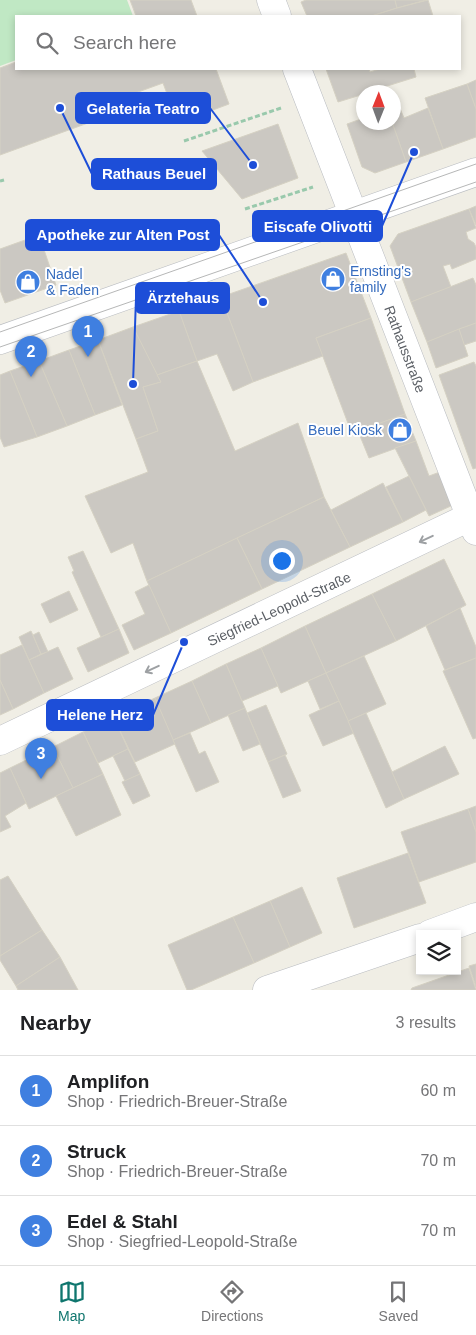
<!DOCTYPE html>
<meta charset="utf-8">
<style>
body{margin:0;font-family:Helvetica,sans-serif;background:#f6f6f6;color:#202124}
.controls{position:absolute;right:15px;bottom:15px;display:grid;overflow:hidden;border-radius:0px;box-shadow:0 2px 8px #0003}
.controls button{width:45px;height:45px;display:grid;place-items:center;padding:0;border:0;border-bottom:1px solid #e0e0e0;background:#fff;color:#202124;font:25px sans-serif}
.compass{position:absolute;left:356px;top:85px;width:45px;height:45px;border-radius:50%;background:#fff;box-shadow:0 2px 8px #0003;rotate:1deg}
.you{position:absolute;left:281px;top:560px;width:18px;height:18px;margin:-12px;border:4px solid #fff;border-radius:50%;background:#1a73e8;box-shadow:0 0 0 8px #1a73e833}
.badge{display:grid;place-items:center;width:32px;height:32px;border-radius:50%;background:#0f766e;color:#fff;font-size:16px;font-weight:700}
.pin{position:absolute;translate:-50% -41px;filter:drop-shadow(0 1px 2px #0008)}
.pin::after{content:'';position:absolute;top:26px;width:18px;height:15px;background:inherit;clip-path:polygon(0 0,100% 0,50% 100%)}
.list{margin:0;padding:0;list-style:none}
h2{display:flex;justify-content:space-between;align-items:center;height:65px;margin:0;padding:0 20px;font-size:21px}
h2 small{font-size:16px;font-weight:400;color:#757577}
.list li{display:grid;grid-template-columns:32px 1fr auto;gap:15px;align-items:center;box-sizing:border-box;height:70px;padding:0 20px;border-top:1px solid #e0e0e0}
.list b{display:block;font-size:19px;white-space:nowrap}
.list p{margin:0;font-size:16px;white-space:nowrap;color:#757577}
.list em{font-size:16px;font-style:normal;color:#757577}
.icon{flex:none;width:28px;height:28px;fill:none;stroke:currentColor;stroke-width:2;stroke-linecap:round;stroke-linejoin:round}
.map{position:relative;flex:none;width:476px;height:990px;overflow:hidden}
.search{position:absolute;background:#fff;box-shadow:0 2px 8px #0003;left:15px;right:15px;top:15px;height:55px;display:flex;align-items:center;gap:12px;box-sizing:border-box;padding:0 18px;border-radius:0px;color:#757577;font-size:19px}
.sheet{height:275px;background:#fff}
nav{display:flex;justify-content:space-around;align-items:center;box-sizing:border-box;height:70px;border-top:1px solid #e0e0e0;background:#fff;font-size:14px;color:#757577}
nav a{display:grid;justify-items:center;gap:2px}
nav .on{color:#0f766e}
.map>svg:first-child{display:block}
.green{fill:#c0e8c4}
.building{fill:#cbc8c2;stroke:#d5d1c3}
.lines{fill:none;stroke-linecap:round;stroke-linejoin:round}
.minor-casing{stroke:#b9bcc1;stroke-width:29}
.path{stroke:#99c9ac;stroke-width:3;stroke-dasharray:5 2.5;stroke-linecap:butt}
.minor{stroke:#fff;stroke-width:28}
.tram{stroke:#b6b7b7;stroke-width:1}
.oneway{stroke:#9da0a3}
.labels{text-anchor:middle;stroke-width:4;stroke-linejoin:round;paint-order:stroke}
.shop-label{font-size:14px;fill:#366cbe;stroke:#fff;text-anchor:start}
.street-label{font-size:14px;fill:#5c6066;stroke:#fff}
.leader{fill:none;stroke:#1d4ed8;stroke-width:2}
.callout-dot{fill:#1d4ed8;stroke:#fff;stroke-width:2}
.callout{fill:#1d4ed8;stroke:#1d4ed8;stroke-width:2}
.callout-label{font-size:15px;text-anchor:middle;font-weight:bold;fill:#fff}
</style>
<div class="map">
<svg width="476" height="990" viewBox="0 0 476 990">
<rect width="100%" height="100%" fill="#f0eee5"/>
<polygon class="green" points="0,0 127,0 133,16 16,16 16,60 0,66"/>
<g class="building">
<polygon points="130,0 191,0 197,16 136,16"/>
<polygon points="306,0 395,0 397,8 371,16 307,16 301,2"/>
<polygon points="395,0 426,0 397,8"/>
<polygon points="428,0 433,16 372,16 397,8"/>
<polygon points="16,62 16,69 216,69 229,104 178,123 163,83 116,100 121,111 0,155 0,68"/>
<polygon points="326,69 369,69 370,72 380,69 414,69 416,77 368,92 364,92 364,94 338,102"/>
<polygon points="476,80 476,109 467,84"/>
<polygon points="467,84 476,109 476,137 443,149 425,98"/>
<polygon points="399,106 404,118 428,108 443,149 406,162 392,122 394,122 394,108"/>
<polygon points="364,118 364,122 392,122 406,162 375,173 362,167 347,124"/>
<polygon points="278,124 298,178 242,199 202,151"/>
<polygon points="476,206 476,225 469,209"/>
<polygon points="469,209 476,228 466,232 468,239 474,243 476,247 476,259 452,269 450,264 443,266 451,287 411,302 390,246 398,234"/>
<polygon points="39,235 56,285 5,303 0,290 0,249"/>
<polygon points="346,253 371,318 316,338 323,356 253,382 221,297"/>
<polygon points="473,278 476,285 476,323 427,342 411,302"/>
<polygon points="221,297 253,382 233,391 217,354 197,361 179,311"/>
<polygon points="179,311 197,361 157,375 133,327"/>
<polygon points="371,318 405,414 352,434 316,338"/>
<polygon points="476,323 476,341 464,345 459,329"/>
<polygon points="133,327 161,382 143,387 158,431 136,439 98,340"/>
<polygon points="459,329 468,356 436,368 427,342"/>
<polygon points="98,340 122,405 95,415 69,350"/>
<polygon points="69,350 95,415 67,426 39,361"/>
<polygon points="39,361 67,426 37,437 10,371"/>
<polygon points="197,361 235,451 298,423 324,497 147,581 133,543 111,553 85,496 148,472 136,439 158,431 143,387 161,382 157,375"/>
<polygon points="474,362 476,366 476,468 473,469 439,375"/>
<polygon points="10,371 37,437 4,447 0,437 0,375"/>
<polygon points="405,414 416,441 369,458 358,431"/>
<polygon points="416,441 429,476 440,472 453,505 429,516 395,448"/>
<polygon points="409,476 426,510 403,522 386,487"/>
<polygon points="383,483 403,522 350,547 331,510"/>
<polygon points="324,497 350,547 262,589 237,538"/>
<polygon points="237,538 262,589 171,633 147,581"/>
<polygon points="83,551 119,629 101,637 72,572 74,571 68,557"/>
<polygon points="444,559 466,605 396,641 372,594"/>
<polygon points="149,585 171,633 134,650 122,625 145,614 135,592"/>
<polygon points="69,591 78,610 50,623 41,604"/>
<polygon points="372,594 396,641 326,673 305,626"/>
<polygon points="460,608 476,647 476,658 445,670 426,626"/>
<polygon points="305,626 326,673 281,693 261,648"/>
<polygon points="119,629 129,653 88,672 77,648"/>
<polygon points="31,631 41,654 29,660 19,637"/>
<polygon points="39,632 48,652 41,654 33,635"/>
<polygon points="22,645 44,693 13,709 0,680 0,655"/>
<polygon points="58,647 73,679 44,693 29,660"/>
<polygon points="261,648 278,686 242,701 226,664"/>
<polygon points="364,656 386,704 348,721 326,673"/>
<polygon points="476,658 476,738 473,739 443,671"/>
<polygon points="226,664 245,708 211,723 192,681"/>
<polygon points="326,673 339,701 320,709 308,681"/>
<polygon points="0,680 13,709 0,715"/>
<polygon points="192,681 211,723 173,740 155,698"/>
<polygon points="155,698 175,744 135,762 114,718"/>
<polygon points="339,701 354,733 323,746 309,715"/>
<polygon points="266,705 287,754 268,762 247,713"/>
<polygon points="245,708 260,744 243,751 228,715"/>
<polygon points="366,713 404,799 386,808 348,721"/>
<polygon points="114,718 128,749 98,763 83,732"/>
<polygon points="83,732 103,774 73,788 53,747"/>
<polygon points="190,733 199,754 205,751 219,782 196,792 173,740"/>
<polygon points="445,746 459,774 404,799 392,772"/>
<polygon points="53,747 73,788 29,809 10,768"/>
<polygon points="128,749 140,774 125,781 113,756"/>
<polygon points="285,755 301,791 283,798 268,762"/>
<polygon points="10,768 26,803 5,816 11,827 0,832 0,773"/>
<polygon points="103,774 121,815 76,836 56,796"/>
<polygon points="140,774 150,796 133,804 122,782"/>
<polygon points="476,806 476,832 468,809"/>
<polygon points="468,809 476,832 476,862 419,882 401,832"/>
<polygon points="408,853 426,903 354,928 337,878"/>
<polygon points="8,876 42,930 0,956 0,880"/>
<polygon points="302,887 322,933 290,947 270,901"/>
<polygon points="270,901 290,947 254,963 233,917"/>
<polygon points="233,917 254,963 191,990 187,990 168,945"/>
<polygon points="42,930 60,957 16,986 0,960 0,956"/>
<polygon points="60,957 78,990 18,990 16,986"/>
<polygon points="476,964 476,987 469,966"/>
<polygon points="469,968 476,990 411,990 412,988"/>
</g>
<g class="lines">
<defs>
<g id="minor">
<polyline points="271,0 277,16"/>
<polyline points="297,69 476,531"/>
<polyline points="0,340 476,172"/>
<polyline points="0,741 476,514"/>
<polyline points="430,934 476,917"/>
<polyline points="267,990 420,938"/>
</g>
</defs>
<use href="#minor" class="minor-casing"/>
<g class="path">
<polyline points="184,141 281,108"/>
<polyline points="0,181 4,180"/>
<polyline points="245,209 313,187"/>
</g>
<use href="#minor" class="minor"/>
<g class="tram">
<polyline points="0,332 476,164"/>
<polyline points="0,347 476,182"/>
</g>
</g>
<defs><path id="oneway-shaft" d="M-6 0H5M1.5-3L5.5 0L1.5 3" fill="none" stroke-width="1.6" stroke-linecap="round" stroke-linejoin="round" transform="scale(1.25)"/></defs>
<g class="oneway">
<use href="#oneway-shaft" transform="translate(426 539) rotate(155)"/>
<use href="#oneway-shaft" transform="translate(152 669) rotate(155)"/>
</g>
<defs>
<symbol id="shop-disc" viewBox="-11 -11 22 22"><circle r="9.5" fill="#3f7fe0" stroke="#fff"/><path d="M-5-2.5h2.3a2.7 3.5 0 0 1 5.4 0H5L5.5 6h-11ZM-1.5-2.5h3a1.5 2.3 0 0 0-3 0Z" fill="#fff"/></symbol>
</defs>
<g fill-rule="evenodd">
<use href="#shop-disc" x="319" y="265" width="28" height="28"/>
<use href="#shop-disc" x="14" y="268" width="28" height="28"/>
<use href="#shop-disc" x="386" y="416" width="28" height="28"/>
</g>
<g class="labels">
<g class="shop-label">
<text x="350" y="276">Ernsting's<tspan x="350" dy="16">family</tspan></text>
<text x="46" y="279">Nadel<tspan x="46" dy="16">&amp; Faden</tspan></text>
<text x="382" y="435" text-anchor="end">Beuel Kiosk</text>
</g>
<g class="street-label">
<text transform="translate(405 349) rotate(69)" y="5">Rathausstraße</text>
<text transform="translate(279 609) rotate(-25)" y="5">Siegfried-Leopold-Straße</text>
</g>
</g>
<path class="leader" d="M253 165L210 108M60 108L92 174M414 152L382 226M263 302L219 235M133 384L136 298M184 642L153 715"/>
<g class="callout-dot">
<circle cx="253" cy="165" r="5"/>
<circle cx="60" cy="108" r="5"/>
<circle cx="414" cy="152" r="5"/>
<circle cx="263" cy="302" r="5"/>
<circle cx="133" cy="384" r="5"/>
<circle cx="184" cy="642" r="5"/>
</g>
<g class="callout">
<rect x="76" y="93" width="134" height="30" rx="5"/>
<rect x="92" y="159" width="124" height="30" rx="5"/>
<rect x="253" y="211" width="129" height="30" rx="5"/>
<rect x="26" y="220" width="193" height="30" rx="5"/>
<rect x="136" y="283" width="93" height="30" rx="5"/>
<rect x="47" y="700" width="106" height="30" rx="5"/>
</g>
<g class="callout-label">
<text x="143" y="114">Gelateria Teatro</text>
<text x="154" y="179">Rathaus Beuel</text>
<text x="318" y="232">Eiscafe Olivotti</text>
<text x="123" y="240">Apotheke zur Alten Post</text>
<text x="183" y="303">Ärztehaus</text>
<text x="100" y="720">Helene Herz</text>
</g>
</svg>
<div class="controls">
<button><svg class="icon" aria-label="layers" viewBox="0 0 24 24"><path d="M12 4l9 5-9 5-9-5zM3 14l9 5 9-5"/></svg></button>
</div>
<svg class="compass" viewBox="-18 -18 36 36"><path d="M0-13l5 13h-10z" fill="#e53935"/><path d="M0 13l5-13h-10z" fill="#757577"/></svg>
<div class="you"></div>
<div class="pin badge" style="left:88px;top:357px;background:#3f7fe0">1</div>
<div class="pin badge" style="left:31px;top:377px;background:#3f7fe0">2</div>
<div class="pin badge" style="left:41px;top:779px;background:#3f7fe0">3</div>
<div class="search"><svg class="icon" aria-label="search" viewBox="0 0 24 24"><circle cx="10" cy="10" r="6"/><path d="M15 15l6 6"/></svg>Search here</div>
</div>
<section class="sheet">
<h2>Nearby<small>3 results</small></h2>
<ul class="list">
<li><span class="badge" style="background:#3f7fe0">1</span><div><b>Amplifon</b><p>Shop · Friedrich-Breuer-Straße</p></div><em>60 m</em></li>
<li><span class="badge" style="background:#3f7fe0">2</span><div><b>Struck</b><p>Shop · Friedrich-Breuer-Straße</p></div><em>70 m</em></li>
<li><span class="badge" style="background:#3f7fe0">3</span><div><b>Edel &amp; Stahl</b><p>Shop · Siegfried-Leopold-Straße</p></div><em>70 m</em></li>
</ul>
</section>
<nav>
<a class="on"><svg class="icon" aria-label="map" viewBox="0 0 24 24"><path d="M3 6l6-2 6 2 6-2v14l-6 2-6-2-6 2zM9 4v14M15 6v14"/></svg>Map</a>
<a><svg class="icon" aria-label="directions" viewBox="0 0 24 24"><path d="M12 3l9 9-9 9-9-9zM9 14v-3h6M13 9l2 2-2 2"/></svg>Directions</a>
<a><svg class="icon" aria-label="saved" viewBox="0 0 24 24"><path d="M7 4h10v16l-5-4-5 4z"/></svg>Saved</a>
</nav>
